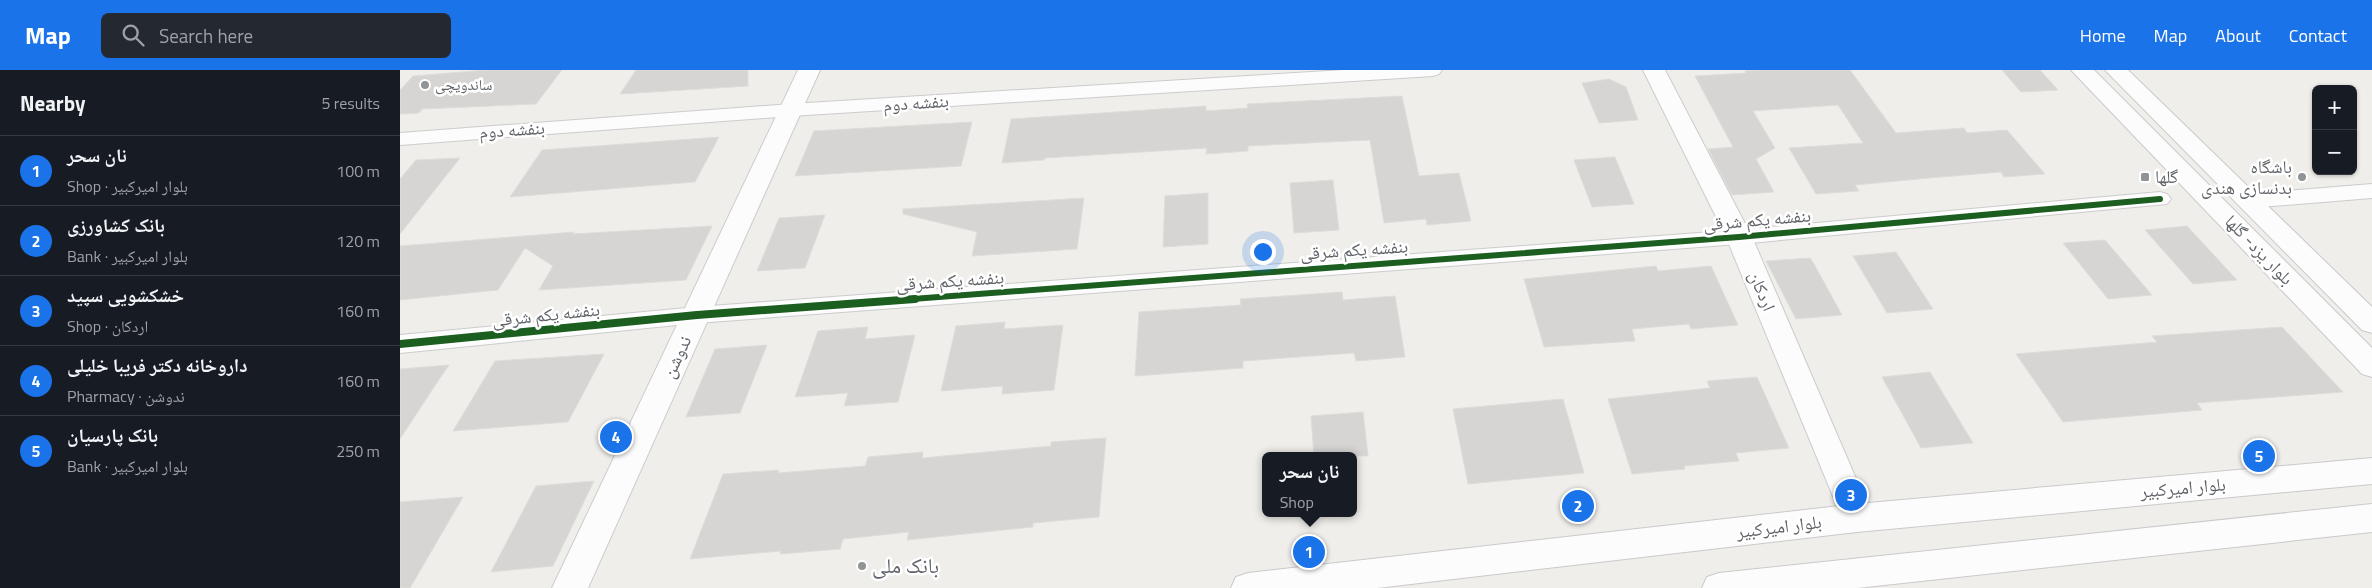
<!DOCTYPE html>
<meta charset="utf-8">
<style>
body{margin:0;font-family:"Titillium Web","Noto Naskh Arabic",sans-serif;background:#242831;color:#f1f3f6}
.controls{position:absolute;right:15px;top:15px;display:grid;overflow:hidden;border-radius:8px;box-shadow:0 1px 4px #0004}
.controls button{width:45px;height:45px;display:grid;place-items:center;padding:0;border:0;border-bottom:1px solid #363941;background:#171b24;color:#f1f3f6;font:25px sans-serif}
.you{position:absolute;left:862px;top:181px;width:18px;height:18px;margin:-12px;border:4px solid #fff;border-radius:50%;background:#1a73e8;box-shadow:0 0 0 8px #1a73e833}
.badge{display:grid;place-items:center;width:32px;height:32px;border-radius:50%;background:#1a73e8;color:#fff;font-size:16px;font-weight:700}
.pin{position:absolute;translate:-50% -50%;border:2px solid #fff;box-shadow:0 1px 5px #0006}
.popup{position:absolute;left:862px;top:382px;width:95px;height:65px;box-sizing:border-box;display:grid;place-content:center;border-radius:8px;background:#171b24;filter:drop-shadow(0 1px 4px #0005);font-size:16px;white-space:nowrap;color:#9ea1a6}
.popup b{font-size:19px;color:#f1f3f6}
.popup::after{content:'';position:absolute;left:50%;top:100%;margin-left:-10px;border:10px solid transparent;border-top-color:#171b24}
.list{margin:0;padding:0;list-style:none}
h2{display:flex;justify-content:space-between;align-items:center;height:65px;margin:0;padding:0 20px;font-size:21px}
h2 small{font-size:16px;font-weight:400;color:#9ea1a6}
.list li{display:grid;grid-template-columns:32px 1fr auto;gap:15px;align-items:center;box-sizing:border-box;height:70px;padding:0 20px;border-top:1px solid #363941}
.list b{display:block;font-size:19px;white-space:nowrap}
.list p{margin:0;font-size:16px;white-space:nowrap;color:#9ea1a6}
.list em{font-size:16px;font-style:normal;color:#9ea1a6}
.icon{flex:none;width:28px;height:28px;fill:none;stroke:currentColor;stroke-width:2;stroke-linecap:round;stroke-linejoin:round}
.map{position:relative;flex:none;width:1972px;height:518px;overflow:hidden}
header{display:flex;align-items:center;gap:30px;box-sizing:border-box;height:70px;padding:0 25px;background:#1a73e8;color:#fff}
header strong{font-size:24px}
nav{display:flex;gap:28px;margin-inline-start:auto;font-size:18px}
.search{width:350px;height:45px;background:#242831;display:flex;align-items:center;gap:12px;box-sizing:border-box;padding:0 18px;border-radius:8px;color:#9ea1a6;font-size:19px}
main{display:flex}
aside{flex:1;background:#171b24}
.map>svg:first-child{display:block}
.building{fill:#d6d5d3;stroke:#deddd9}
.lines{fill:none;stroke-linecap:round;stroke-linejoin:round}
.minor-casing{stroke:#cbcccc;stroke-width:2}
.tertiary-casing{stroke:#cbcccc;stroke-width:2}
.secondary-casing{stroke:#cacacb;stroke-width:2}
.minor{fill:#fdfcfc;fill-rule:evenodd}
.tertiary{fill:#fdfcfc;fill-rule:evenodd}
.secondary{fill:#fdfcfc;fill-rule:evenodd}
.cycleway-far1-casing{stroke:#fff;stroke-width:9}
.cycleway-casing{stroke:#fff;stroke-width:11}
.cycleway-far1{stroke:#1b5e20;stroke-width:6}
.cycleway{stroke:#1b5e20;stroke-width:8}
.poi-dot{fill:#919496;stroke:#fff;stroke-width:2}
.labels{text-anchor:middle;stroke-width:5;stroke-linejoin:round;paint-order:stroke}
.far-poi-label{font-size:15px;fill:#5f6368;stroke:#fff;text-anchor:start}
.street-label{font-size:18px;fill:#5f6368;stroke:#fff}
.poi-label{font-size:18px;fill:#5f6368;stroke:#fff;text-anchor:end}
.near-poi-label{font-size:21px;fill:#5f6368;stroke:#fff;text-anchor:start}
</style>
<header>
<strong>Map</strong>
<div class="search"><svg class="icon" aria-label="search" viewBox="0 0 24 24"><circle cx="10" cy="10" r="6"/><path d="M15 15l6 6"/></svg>Search here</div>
<nav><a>Home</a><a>Map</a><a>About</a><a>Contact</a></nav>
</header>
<main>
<aside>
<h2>Nearby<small>5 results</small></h2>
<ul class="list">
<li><span class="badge">1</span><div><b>نان سحر</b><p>Shop · بلوار امیرکبیر</p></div><em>100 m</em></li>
<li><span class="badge">2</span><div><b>بانک کشاورزی</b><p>Bank · بلوار امیرکبیر</p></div><em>120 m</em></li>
<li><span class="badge">3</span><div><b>خشکشویی سپید</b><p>Shop · اردکان</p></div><em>160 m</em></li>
<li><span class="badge">4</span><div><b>داروخانه دکتر فریبا خلیلی</b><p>Pharmacy · ندوشن</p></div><em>160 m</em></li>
<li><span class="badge">5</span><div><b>بانک پارسیان</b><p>Bank · بلوار امیرکبیر</p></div><em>250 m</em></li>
</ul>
</aside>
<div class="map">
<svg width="1972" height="518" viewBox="0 0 1972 518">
<rect width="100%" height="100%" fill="#efeeea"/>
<g class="building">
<polygon points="86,0 162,0 136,34 22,39 19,43 0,44 0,20 13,6"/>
<polygon points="236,0 348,0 348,16 220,24"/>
<polygon points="1361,0 1450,0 1496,63 1564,58 1567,63 1607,60 1645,104 1604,107 1601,102 1529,108 1455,115 1459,121 1416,124 1389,78 1463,73 1438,35 1353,41 1375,78 1356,89 1374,122 1332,125 1308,79 1333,77 1295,6 1346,3 1345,1"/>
<polygon points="1602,0 1640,0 1658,20 1621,22"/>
<polygon points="1209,9 1226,17 1238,50 1199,53 1182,13"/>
<polygon points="1002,26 1019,106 1059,103 1071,151 1027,155 1026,149 984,153 970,70 848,76 848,81 806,84 807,78 645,88 644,90 602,93 611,49 806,36 806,41 848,38 847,34"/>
<polygon points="572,52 561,96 395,106 414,61"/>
<polygon points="319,67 295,112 110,127 142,80"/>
<polygon points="1215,87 1234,134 1192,137 1174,90"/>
<polygon points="60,88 0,164 0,109 16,90"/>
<polygon points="933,110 939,160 894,163 890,113"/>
<polygon points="808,123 808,174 763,177 765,126"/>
<polygon points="684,128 677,179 572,186 577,162 503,144 503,139"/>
<polygon points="425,145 405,198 357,201 379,148"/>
<polygon points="312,156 286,210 139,220 153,196 125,178 98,220 0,230 0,176 174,162 173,164"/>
<polygon points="1787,156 1837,210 1793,214 1745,160"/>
<polygon points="1705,170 1752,225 1708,229 1663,173"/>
<polygon points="1496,182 1533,239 1487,243 1453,186"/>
<polygon points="1410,188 1414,194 1442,245 1396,249 1366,191"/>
<polygon points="1256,196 1258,201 1311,196 1338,255 1291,259 1289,254 1232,259 1235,271 1144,277 1124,209"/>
<polygon points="942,222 943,230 995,226 1005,287 956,291 954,283 843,291 843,298 735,306 739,242 841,235 840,229"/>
<polygon points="605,252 604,259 663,255 654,320 602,324 603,316 541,321 556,256"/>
<polygon points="468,257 465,269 515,265 498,332 444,336 448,323 395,327 418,261"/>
<polygon points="1882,257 1943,322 1797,333 1802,340 1663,352 1616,284 1757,272 1752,266"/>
<polygon points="367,275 340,343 286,347 315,279"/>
<polygon points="204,284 168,352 53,361 95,291"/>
<polygon points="49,295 38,311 0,369 0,299"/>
<polygon points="1530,302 1573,373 1521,378 1482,307"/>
<polygon points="1357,307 1389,378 1336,383 1339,391 1284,396 1285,399 1232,404 1208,329 1310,318 1307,311"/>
<polygon points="1163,329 1184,403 1068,414 1053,339"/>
<polygon points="963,342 968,386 914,386 911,346"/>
<polygon points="706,368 699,447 633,453 633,457 507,470 509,462 443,469 440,479 380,484 381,481 290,489 323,404 379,400 378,403 465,396 468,387 523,382 522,388 651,376 651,372"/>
<polygon points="194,411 153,496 91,502 136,416"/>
<polygon points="63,427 10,518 0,518 0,432"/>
</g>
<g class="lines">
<defs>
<g id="minor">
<polygon points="944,0 1042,0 1039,4 1033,6 391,46 0,75 0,63 391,34"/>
<polygon points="1972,114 1972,128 1848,138 1841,136 1837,131 1841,126 1848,124"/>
<polygon points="1760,122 1767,124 1771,129 1767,134 1339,174 297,253 0,283 0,265 297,237 1339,160"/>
</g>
<g id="tertiary">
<polygon points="398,0 420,0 188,518 152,518"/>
<polygon points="1243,0 1265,0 1352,167 1473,448 1468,458 1457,462 1446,458 1326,167"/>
</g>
<g id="secondary">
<polygon points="1671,0 1694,0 1972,278 1972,307 1962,304"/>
<polygon points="1705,0 1728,0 1972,237 1972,263 1962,260"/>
<polygon points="1972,388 1972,414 1457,462 977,518 831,518 836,507 848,503 1457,434"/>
<polygon points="1972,434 1972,462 1457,518 1302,518 1307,507 1319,503"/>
</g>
</defs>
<use href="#minor" class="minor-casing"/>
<use href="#tertiary" class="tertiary-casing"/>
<use href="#secondary" class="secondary-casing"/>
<use href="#minor" class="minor"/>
<use href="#tertiary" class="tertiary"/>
<use href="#secondary" class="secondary"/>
<defs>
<polyline id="cycleway-far1" points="499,230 1339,167 1760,129"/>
<polyline id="cycleway" points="0,274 297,245 515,229"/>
</defs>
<use href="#cycleway-far1" class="cycleway-far1-casing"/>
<use href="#cycleway" class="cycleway-casing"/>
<use href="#cycleway-far1" class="cycleway-far1"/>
<use href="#cycleway" class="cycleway"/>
</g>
<g class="poi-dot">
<circle cx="25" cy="15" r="5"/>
<rect x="1740" y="102" width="10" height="10" rx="2.5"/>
<circle cx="1902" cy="107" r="5"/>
<circle cx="462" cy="496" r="5"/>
</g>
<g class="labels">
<g class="far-poi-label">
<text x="35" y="20">ساندویچی</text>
</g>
<g class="street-label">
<text transform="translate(516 33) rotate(-4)" y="6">بنفشه دوم</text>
<text transform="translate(112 60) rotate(-4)" y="6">بنفشه دوم</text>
<text transform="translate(1357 150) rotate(-5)" y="6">بنفشه یکم شرقی</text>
<text transform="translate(954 180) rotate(-4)" y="6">بنفشه یکم شرقی</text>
<text transform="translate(1859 180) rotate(46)" y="6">بلوار یزد- گلها</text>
<text transform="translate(550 211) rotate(-4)" y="6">بنفشه یکم شرقی</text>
<text transform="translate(1362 221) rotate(67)" y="6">اردکان</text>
<text transform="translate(146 245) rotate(-6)" y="6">بنفشه یکم شرقی</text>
<text transform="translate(277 287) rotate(-65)" y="6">ندوشن</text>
<text transform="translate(1783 418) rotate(-5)" y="6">بلوار امیرکبیر</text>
<text transform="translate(1379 457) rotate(-7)" y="6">بلوار امیرکبیر</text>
</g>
<g class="poi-label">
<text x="1892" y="103">باشگاه<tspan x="1892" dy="21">بدنسازی هندی</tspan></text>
<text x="1755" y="113" text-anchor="start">گلها</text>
</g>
<g class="near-poi-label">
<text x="472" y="503">بانک ملی</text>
</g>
</g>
</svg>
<div class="controls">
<button>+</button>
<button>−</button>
</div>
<div class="you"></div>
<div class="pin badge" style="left:909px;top:482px">1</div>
<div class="popup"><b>نان سحر</b>Shop</div>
<div class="pin badge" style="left:1178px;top:436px">2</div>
<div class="pin badge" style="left:1451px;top:425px">3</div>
<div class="pin badge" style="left:216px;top:367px">4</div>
<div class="pin badge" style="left:1859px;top:386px">5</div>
</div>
</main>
